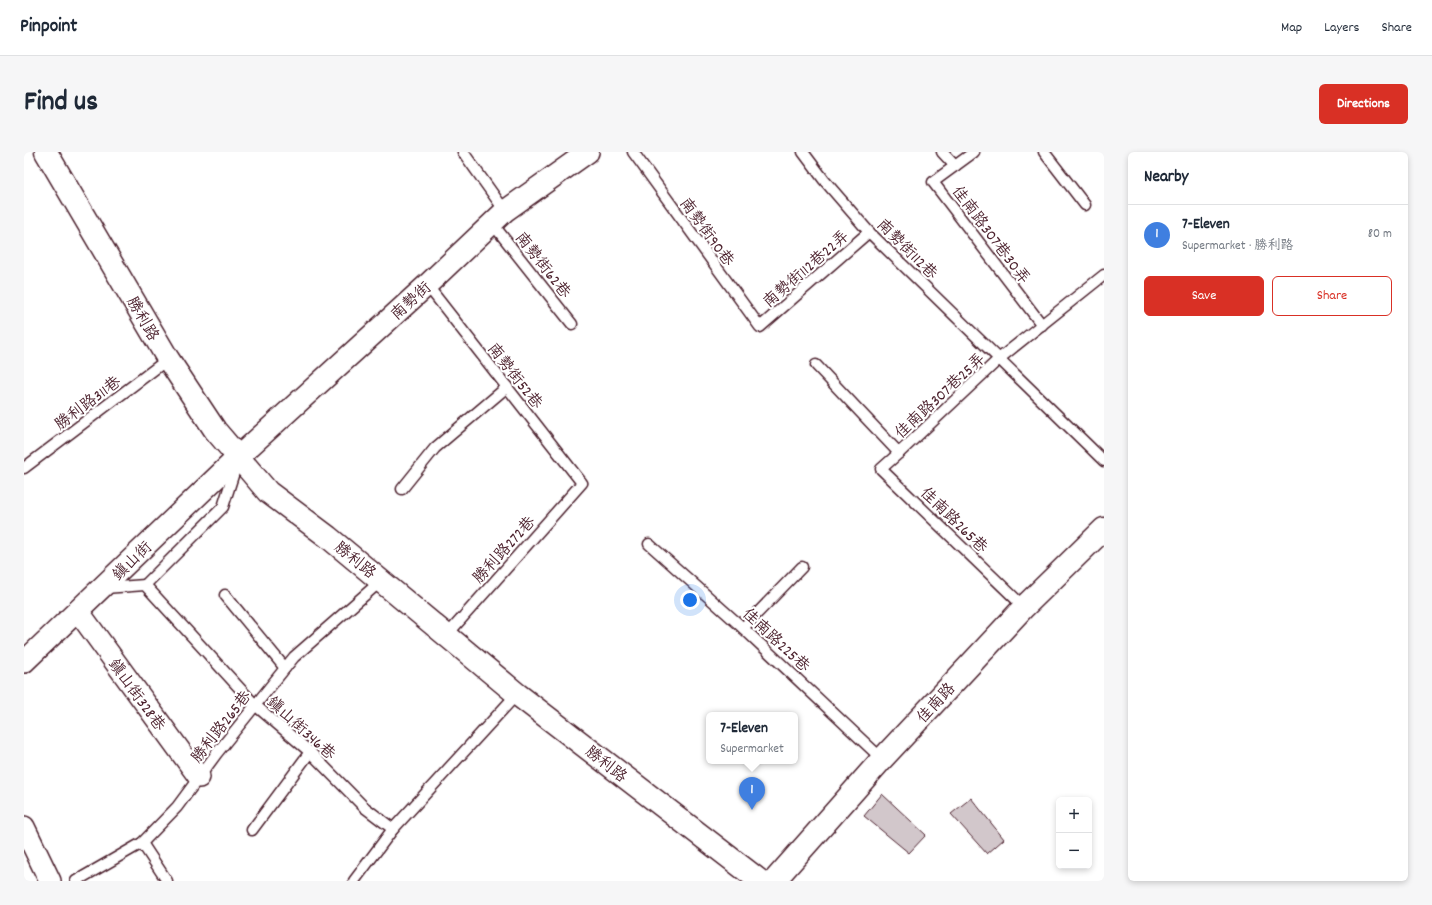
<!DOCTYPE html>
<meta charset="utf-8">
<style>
body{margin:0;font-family:Dekko,"LXGW WenKai TC",sans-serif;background:#f6f6f7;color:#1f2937}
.controls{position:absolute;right:12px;bottom:12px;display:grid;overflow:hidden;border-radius:6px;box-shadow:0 2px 6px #0003}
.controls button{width:36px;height:36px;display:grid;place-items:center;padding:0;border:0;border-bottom:1px solid #e0e1e3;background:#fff;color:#1f2937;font:20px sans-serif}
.you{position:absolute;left:666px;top:448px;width:14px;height:14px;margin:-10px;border:3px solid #fff;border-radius:50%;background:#1a73e8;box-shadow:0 0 0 6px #1a73e833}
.badge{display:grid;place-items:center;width:26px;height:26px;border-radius:50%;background:#d93025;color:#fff;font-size:13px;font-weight:700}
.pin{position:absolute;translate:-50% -33px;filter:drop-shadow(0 1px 2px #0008)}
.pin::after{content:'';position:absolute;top:21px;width:14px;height:12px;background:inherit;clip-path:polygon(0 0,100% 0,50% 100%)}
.popup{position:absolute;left:682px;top:560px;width:92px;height:52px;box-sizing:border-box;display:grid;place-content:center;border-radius:6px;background:#fff;filter:drop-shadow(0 1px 3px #0005);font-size:13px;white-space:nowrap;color:#747a83}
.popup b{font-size:15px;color:#1f2937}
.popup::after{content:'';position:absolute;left:50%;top:100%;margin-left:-8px;border:8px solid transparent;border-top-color:#fff}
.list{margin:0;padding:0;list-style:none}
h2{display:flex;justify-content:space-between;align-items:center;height:52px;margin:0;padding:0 16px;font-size:17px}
h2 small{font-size:13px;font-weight:400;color:#747a83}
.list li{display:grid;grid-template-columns:26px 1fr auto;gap:12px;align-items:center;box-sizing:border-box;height:60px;padding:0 16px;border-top:1px solid #e0e1e3}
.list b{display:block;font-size:15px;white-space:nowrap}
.list p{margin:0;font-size:13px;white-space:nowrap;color:#747a83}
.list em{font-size:13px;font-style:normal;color:#747a83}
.actions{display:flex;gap:8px;padding:12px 16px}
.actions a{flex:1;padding:9px 0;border:1px solid #d93025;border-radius:6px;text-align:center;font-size:14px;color:#d93025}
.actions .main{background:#d93025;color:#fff}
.map{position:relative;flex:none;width:1080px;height:729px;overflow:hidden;border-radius:6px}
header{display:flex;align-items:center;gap:24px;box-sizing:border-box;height:56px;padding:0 20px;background:#fff;border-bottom:1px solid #e0e1e3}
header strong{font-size:19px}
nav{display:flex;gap:22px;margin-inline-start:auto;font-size:14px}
.intro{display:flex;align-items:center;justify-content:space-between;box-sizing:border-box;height:96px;padding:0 24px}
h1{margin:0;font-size:28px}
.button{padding:10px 18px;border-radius:6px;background:#d93025;color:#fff;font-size:14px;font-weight:700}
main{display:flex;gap:24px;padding:0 24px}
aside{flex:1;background:#fff;border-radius:6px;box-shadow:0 2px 6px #0003}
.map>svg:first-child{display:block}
.building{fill:#d2c7cb;stroke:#4a1f2b}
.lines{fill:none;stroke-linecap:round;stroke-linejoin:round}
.service-casing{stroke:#4a1f2b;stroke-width:13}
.minor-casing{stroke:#4a1f2b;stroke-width:24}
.tertiary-casing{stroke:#4a1f2b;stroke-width:25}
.service{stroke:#fff;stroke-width:10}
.minor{stroke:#fff;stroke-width:21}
.tertiary{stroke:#fff;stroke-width:22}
.labels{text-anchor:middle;stroke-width:4;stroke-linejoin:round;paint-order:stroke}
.street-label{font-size:16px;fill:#4a1f2b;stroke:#fff}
</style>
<header>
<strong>Pinpoint</strong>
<nav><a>Map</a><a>Layers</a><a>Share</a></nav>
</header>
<div class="intro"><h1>Find us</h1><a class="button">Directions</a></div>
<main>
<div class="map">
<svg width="1080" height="729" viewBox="0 0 1080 729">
<rect width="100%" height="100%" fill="#fff"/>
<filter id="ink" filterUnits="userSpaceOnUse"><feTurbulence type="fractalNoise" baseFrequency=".025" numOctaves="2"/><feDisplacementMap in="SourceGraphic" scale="8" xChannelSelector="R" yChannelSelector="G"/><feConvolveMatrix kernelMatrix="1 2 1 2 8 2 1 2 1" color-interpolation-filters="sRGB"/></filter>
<g filter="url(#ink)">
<g class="building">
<polygon points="858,642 902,683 885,701 840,664"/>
<polygon points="947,646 980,687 963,702 927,662"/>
</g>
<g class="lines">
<defs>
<g id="service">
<polyline points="439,0 481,59"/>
<polyline points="609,0 736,175 845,80"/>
<polyline points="779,0 800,28 845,80 1080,309"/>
<polyline points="918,0 931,14"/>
<polyline points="950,0 909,30 1018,173"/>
<polyline points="1020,0 1061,53"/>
<polyline points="468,71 548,172"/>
<polyline points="403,133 558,331 423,483"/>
<polyline points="792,213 875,301 976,206 1080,123"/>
<polyline points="875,301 857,317 1000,455"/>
<polyline points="0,316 144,207"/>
<polyline points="378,337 411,296 483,235"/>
<polyline points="625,392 719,476 858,607"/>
<polyline points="121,433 199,355 212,314"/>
<polyline points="81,436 121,433 231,553 286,600 340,655 369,677"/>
<polyline points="201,443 261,516"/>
<polyline points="719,476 778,415"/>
<polyline points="228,678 286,600"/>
<polyline points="118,691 143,729"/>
<polyline points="52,729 118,691 153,655 193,601 270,505 358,428"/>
<polyline points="330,729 369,677 493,542"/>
</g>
<g id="minor">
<polyline points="54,459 175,625"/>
<polyline points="0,510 214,305 403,133 481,59 564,0"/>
<polyline points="0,675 26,729"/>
</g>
<g id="tertiary">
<polyline points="22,0 144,207 191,278 244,340 304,385 493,542 736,729"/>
<polyline points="750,729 858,607 1000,455 1080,377"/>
</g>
</defs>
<use href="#service" class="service-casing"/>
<use href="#minor" class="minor-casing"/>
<use href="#tertiary" class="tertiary-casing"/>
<use href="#service" class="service"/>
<use href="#minor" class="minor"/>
<use href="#tertiary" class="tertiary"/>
</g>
</g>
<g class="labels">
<g class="street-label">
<text transform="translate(684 79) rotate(54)" y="6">南勢街90巷</text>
<text transform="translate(968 82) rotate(53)" y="6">佳南路307巷30弄</text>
<text transform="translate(884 96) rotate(45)" y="6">南勢街112巷</text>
<text transform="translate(520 112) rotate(52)" y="6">南勢街62巷</text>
<text transform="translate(781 116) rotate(-41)" y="6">南勢街112巷22弄</text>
<text transform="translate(386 148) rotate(-42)" y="6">南勢街</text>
<text transform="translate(120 166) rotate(60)" y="6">勝利路</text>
<text transform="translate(492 223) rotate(52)" y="6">南勢街52巷</text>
<text transform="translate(915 243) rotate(-43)" y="6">佳南路307巷25弄</text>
<text transform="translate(63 250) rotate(-37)" y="6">勝利路311巷</text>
<text transform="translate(931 367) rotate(44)" y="6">佳南路265巷</text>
<text transform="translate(479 397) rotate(-48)" y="6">勝利路272巷</text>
<text transform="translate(332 407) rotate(39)" y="6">勝利路</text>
<text transform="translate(107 408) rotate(-44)" y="6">鎮山街</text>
<text transform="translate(753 487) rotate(43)" y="6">佳南路225巷</text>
<text transform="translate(114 542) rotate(54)" y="6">鎮山街328巷</text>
<text transform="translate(911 550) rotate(-47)" y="6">佳南路</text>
<text transform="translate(196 574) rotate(-52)" y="6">勝利路265巷</text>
<text transform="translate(278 575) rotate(42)" y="6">鎮山街346巷</text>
<text transform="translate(583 611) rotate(38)" y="6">勝利路</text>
</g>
</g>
</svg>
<div class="controls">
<button>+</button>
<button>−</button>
</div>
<div class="you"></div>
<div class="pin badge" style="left:728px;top:658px;background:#3f7fe0">1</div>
<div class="popup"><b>7-Eleven</b>Supermarket</div>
</div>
<aside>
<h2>Nearby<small></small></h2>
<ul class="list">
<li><span class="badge" style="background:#3f7fe0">1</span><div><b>7-Eleven</b><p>Supermarket · 勝利路</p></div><em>80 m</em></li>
</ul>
<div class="actions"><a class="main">Save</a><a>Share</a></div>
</aside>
</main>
